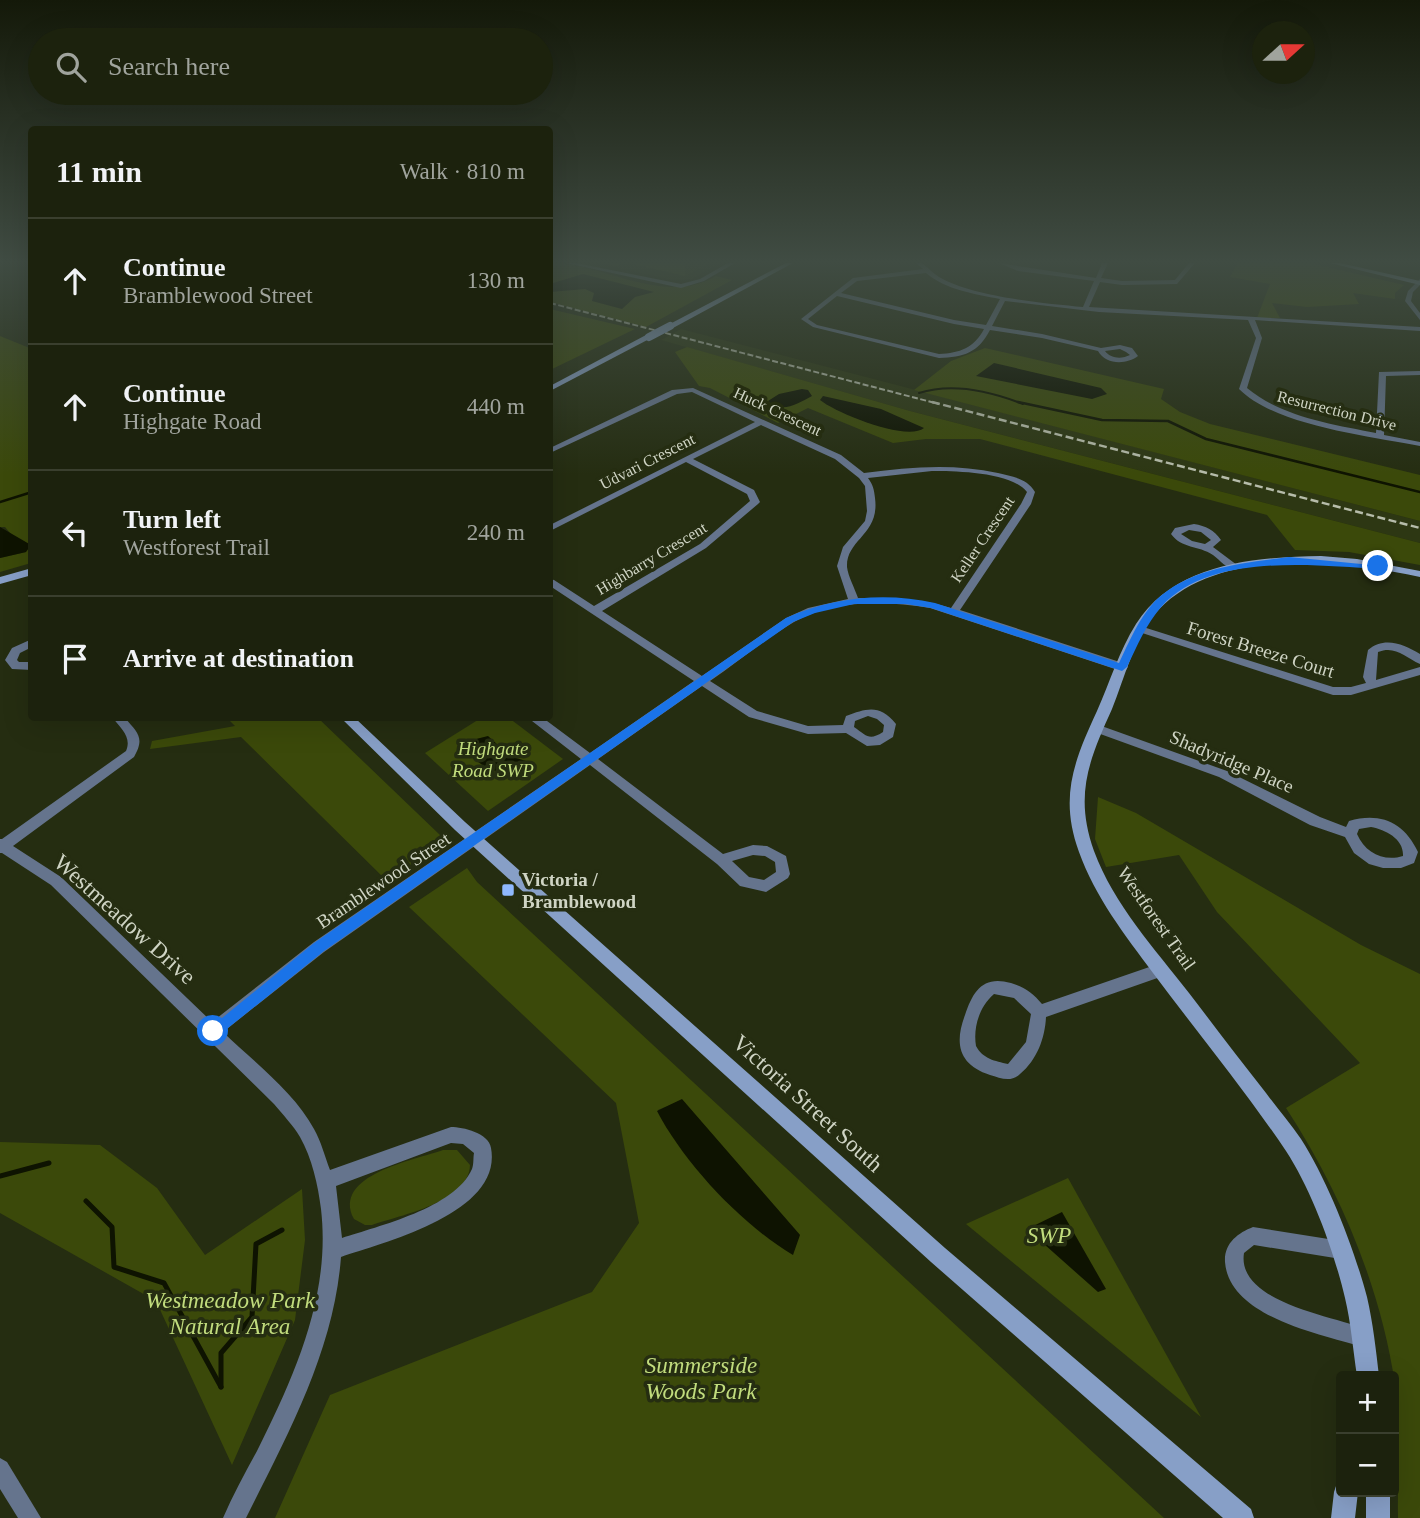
<!DOCTYPE html>
<meta charset="utf-8">
<style>
body{margin:0;font-family:"Times New Roman",serif;background:#292f1b;color:#f1f3f6}
.controls{position:absolute;right:21px;bottom:21px;display:grid;overflow:hidden;border-radius:7px;box-shadow:0 7px 28px #0002}
.controls button{width:63px;height:63px;display:grid;place-items:center;padding:0;border:0;border-bottom:2px solid #3a3f2e;background:#1c220d;color:#f1f3f6;font:35px sans-serif}
.compass{position:absolute;left:1252px;top:21px;width:63px;height:63px;border-radius:50%;background:#1c220d;box-shadow:0 7px 28px #0002;rotate:69deg}
.stop{position:absolute;width:21px;height:21px;margin:-16px;border:5px solid #1a73e8;border-radius:50%;background:#fff}
.stop.end{background:#1a73e8;border-color:#fff;box-shadow:0 2px 7px #0008}
.list{margin:0;padding:0;list-style:none}
h2{display:flex;justify-content:space-between;align-items:center;height:91px;margin:0;padding:0 28px;font-size:30px}
h2 small{font-size:23px;font-weight:400;color:#a0a49d}
.list li{display:grid;grid-template-columns:46px 1fr auto;gap:21px;align-items:center;box-sizing:border-box;height:126px;padding:0 28px;border-top:2px solid #3a3f2e}
.list b{display:block;font-size:26px;white-space:nowrap}
.list p{margin:0;font-size:23px;white-space:nowrap;color:#a0a49d}
.list em{font-size:23px;font-style:normal;color:#a0a49d}
.icon{flex:none;width:38px;height:38px;fill:none;stroke:currentColor;stroke-width:2;stroke-linecap:round;stroke-linejoin:round}
.map{position:relative;flex:none;width:1420px;height:1518px;overflow:hidden}
.search{position:absolute;background:#1c220d;box-shadow:0 7px 28px #0002;left:28px;top:28px;width:525px;height:77px;display:flex;align-items:center;gap:18px;box-sizing:border-box;padding:0 24px;border-radius:38px;color:#a0a49d;font-size:26px}
.panel{position:absolute;background:#1c220d;box-shadow:0 7px 28px #0002;left:28px;top:126px;width:525px;height:595px;border-radius:7px}
.map>svg:first-child{display:block}
.built{fill:#2d3713}
.green{fill:#3b490a;fill-rule:evenodd}
.water{fill:#0e1301}
.lines{fill:none;stroke-linecap:round;stroke-linejoin:round}
.stream-far2{stroke:#0e1301;stroke-width:2}
.stream-far1{stroke:#0e1301;stroke-width:2.5}
.stream{stroke:#0e1301;stroke-width:5}
.street{fill:#65748d;fill-rule:evenodd}
.secondary{fill:#879fc7;fill-rule:evenodd}
.rail-far1{stroke:#b6bcaa;stroke-width:2;stroke-dasharray:6 2.5;stroke-linecap:butt}
.rail{stroke:#b6bcaa;stroke-width:2.5;stroke-dasharray:8 3.5;stroke-linecap:butt}
.secondary-bridge{stroke:#879fc7;stroke-width:8}
.wall{fill:#425116}
.shaded-wall{fill:#364212}
.route{fill:#1a73e8}
.poi-dot{fill:#8fb8fd;stroke:#252d11;stroke-width:2.5}
.labels{text-anchor:middle;stroke-width:7;stroke-linejoin:round;paint-order:stroke}
.far-street-label{font-size:16px;fill:#cfd4c4;stroke:#252d11}
.street-label{font-size:19px;fill:#cfd4c4;stroke:#252d11}
.park-label{font-size:19px;font-style:italic;fill:#c1dc7d;stroke:#252d11}
.poi-label{font-size:19px;font-weight:bold;fill:#cfd4c4;stroke:#252d11;text-anchor:start}
.near-street-label{font-size:23px;fill:#cfd4c4;stroke:#252d11}
.near-park-label{font-size:23px;font-style:italic;fill:#c1dc7d;stroke:#252d11}
</style>
<div class="map">
<svg width="1420" height="1518" viewBox="0 0 1420 1518">
<rect width="100%" height="100%" fill="#252d11"/>
<g class="built">
<polygon points="596,263 720,263 692,279 672,280"/>
<polygon points="681,329 1420,521 1420,543 910,411 661,340"/>
</g>
<g class="green">
<path d="M550,263C605,263 663,307 716,276L732,280L646,327L550,302Z"/>
<polygon points="1238,263 1310,263 1404,285 1395,293 1395,299 1353,293 1359,304 1307,307 1272,303 1280,318 1257,318 1270,284 1230,277"/>
<polygon points="550,309 635,329 550,370"/>
<polygon points="0,336 32,349 31,563 0,572 0,558 26,552 5,527 0,527"/>
<polygon points="687,347 910,411 1420,543 1420,565 1349,552 1295,550 1267,515 980,439 926,439 893,443 808,408 778,423 710,388 699,386 675,352"/>
<polygon points="985,348 1164,389 1161,399 1180,412 1210,424 1420,475 1420,521 914,390 951,361"/>
<polygon points="227,718 318,718 440,835 436,849 386,880 241,737 150,749 152,741 235,726"/>
<polygon points="481,718 509,718 563,759 488,811 425,753"/>
<path d="M1098,797L1136,813L1361,945L1420,974V1518H1398C1397,1475 1402,1427 1395,1384C1380,1285 1340,1191 1286,1108L1360,1063L1217,912L1179,855L1106,867L1095,839Z"/>
<path d="M467,868L477,882L1164,1518H275L330,1395L592,1292L639,1223L616,1103L409,907ZM682,1100L800,1235C780,1227 758,1221 739,1211C717,1200 669,1134 658,1110Z"/>
<polygon points="0,1142 100,1145 157,1188 205,1255 302,1189 305,1240 295,1320 232,1465 156,1301 0,1213"/>
<path d="M443,1150H457L470,1165C469,1202 401,1215 372,1225H365L354,1219C331,1175 415,1160 443,1150Z"/>
<polygon points="1068,1178 1201,1417 966,1224"/>
</g>
<g class="water">
<polygon points="550,272 553,283 583,274 654,292 635,297 622,309 592,301 594,293 585,289 550,292"/>
<polygon points="994,363 1101,388 1107,394 1092,399 976,376"/>
<path d="M802,389L808,390L812,396C797,404 782,414 768,401L779,394Z"/>
<path d="M823,396L881,409L924,428C907,442 836,413 820,400Z"/>
<polygon points="0,527 31,545 26,552 0,558"/>
<path d="M488,736L510,756L529,762C496,776 494,775 467,753L476,739Z"/>
<path d="M682,1099L800,1235L793,1255C742,1225 684,1163 657,1111Z"/>
<polygon points="1062,1212 1106,1289 1098,1292 1027,1229"/>
</g>
<g class="lines">
<path class="stream-far2" d="M919,393C953,382 990,391 1023,404"/>
<g class="stream-far1">
<polyline points="1018,402 1102,420 1168,421 1206,439 1420,492"/>
<polyline points="0,502 32,492"/>
</g>
<g class="stream">
<polyline points="0,1176 49,1163"/>
<polyline points="86,1201 112,1227 114,1267 164,1283 221,1387"/>
<polyline points="221,1387 221,1353 252,1317 256,1244 282,1230"/>
</g>
<g class="street">
<polygon points="566,263 576,263 681,284 700,279 728,263 735,263 704,281 681,288"/>
<path d="M916,263H922C927,267 933,273 939,277C973,297 1043,303 1083,307L1094,281L1018,271L999,263L1096,278L1102,263H1108L1101,278L1122,281L1175,280L1189,263H1195L1177,284L1122,285L1100,282L1089,307L1420,327V331L1255,320L1262,338L1247,388C1282,417 1332,424 1376,433L1379,372L1420,371V375L1386,376L1384,435L1420,442V446C1369,436 1276,426 1239,389L1256,338L1248,320L1099,312L1005,301L992,326L1042,334L1101,348L1120,345L1132,348L1138,356C1126,365 1106,365 1098,351L1042,338L990,330C978,353 964,357 939,358L813,327L801,319L853,278L923,269ZM926,273C946,290 975,294 1000,299L986,325L954,320L841,293L857,281ZM837,296L954,324L984,329C974,348 960,353 939,354L817,325L808,319ZM1120,349L1126,352L1130,355C1122,359 1111,359 1105,351Z"/>
<polygon points="1420,279 1420,285 1413,292 1411,301 1420,313 1420,320 1405,301 1408,291"/>
<path d="M693,388L841,455L864,473C909,467 953,463 998,473C1013,477 1027,478 1035,492L1031,504L960,610L1126,664L1128,667L1126,670H1118L930,608C886,601 834,599 794,622C765,639 738,662 710,681L757,711L808,726L843,725L846,716C867,708 880,704 896,724L893,737L880,745L867,746L846,733L808,734L749,717L702,686L598,759L723,854L753,845L767,846L786,856L790,874L788,878L766,892L740,886L717,864L590,765L324,952L223,1032C253,1061 295,1093 314,1129C321,1141 325,1157 330,1170L451,1127C463,1127 489,1133 491,1148C503,1213 385,1242 341,1257C334,1351 287,1436 246,1518H223C233,1495 245,1473 257,1451C295,1375 331,1295 321,1209C318,1185 312,1158 300,1137C293,1125 283,1115 274,1104L51,885L2,853H0V839H2L126,751C132,737 121,729 113,718H125C138,733 145,738 134,757L13,846L61,877L212,1022L314,942L581,759L532,721L530,718H543L590,753L694,681L550,586V579L554,580L594,606L700,544L750,501L747,494L686,462L550,531V525L755,422L692,392L677,394L550,453V448L672,390ZM761,425L835,459L859,478L865,486L867,511L865,521L843,547L837,566L848,599L808,608L786,618L702,676L602,611L706,548L758,504L760,502L754,490L693,459ZM932,471C956,471 1012,472 1027,492L1021,504L951,608C920,598 890,598 858,598C855,589 848,576 847,567C846,539 880,535 875,498C874,489 873,485 868,478ZM868,716L877,719L884,725L883,732C869,741 867,736 854,727L855,721ZM753,855L765,856L775,862L776,872L764,880L749,877L732,861ZM451,1143L463,1144L474,1153C473,1158 474,1164 472,1169C455,1208 378,1226 342,1238L336,1186Z"/>
<path d="M1194,524C1206,526 1214,530 1221,540L1213,547L1237,565V569C1227,570 1221,561 1213,555C1198,545 1182,549 1171,534L1175,528ZM1189,530L1201,532L1211,540L1205,544L1192,541L1181,534Z"/>
<path d="M1140,626L1333,687H1351L1366,683L1363,677L1368,650C1384,636 1404,644 1420,654V664C1405,657 1395,645 1378,652L1376,680L1420,667V675L1351,695H1333L1136,631L1135,629L1136,627Z"/>
<polygon points="32,639 32,647 20,653 17,660 19,662 32,662 32,670 12,669 5,660 12,648"/>
<path d="M1096,724L1227,771L1320,817L1346,827L1349,821C1380,812 1404,822 1418,852L1414,863L1401,868H1383L1369,864L1354,853L1345,837L1310,825L1219,777L1092,731L1090,728ZM1371,827C1386,830 1404,839 1403,856C1384,862 1365,853 1357,834L1359,829Z"/>
<path d="M1161,963L1166,965L1168,970L1166,975L1046,1017C1045,1038 1037,1060 1020,1074C1011,1083 1000,1078 990,1075C959,1065 954,1044 965,1015C973,991 983,975 1011,983C1024,987 1033,993 1042,1004ZM994,994L1014,998L1031,1014L1026,1042L1008,1064C995,1061 983,1059 976,1046C973,1028 979,1007 994,994Z"/>
<path d="M1253,1227L1341,1241L1348,1243L1350,1250L1348,1257L1341,1259L1254,1245L1244,1253C1236,1303 1337,1317 1370,1330L1373,1337L1370,1344L1363,1347C1320,1334 1229,1317 1225,1262C1224,1243 1238,1233 1253,1227Z"/>
<polygon points="0,1458 7,1462 41,1518 18,1518 0,1489"/>
</g>
<g class="secondary">
<polygon points="786,263 793,263 673,328 666,326"/>
<polygon points="1330,263 1340,263 1420,281 1420,285"/>
<polygon points="646,335 653,337 550,391 550,386"/>
<path d="M1321,556L1357,559L1420,571V577C1342,560 1212,545 1154,615C1133,642 1125,677 1112,709C1089,760 1074,795 1094,851C1114,905 1155,949 1189,993C1215,1027 1240,1060 1266,1093C1277,1108 1290,1123 1301,1139C1328,1181 1354,1248 1367,1297C1373,1323 1376,1350 1379,1376H1357C1353,1350 1351,1323 1345,1298C1334,1251 1312,1191 1286,1151C1245,1090 1197,1032 1153,973C1125,935 1095,897 1079,852C1059,797 1074,761 1097,711C1110,682 1119,651 1136,624C1175,563 1255,557 1321,556Z"/>
<polygon points="32,568 32,575 0,584 0,577"/>
<polygon points="341,718 355,718 465,822 945,1248 1251,1509 1254,1518 1223,1518 931,1262 455,830"/>
<polygon points="1341,1482 1341,1492 1358,1492 1355,1518 1331,1518 1334,1492 1337,1483"/>
<rect x="1366" y="1492" width="24" height="26"/>
</g>
<polyline class="rail-far1" points="550,303 939,404"/>
<polyline class="rail" points="932,402 1420,528"/>
<polyline class="secondary-bridge" points="649,337 670,326"/>
</g>
<g class="wall">
<polygon points="603,263 622,263 616,266"/>
<polygon points="628,263 708,263 685,276"/>
</g>
<polygon class="shaded-wall" points="685,263 708,263 685,276"/>
<linearGradient id="sky" x2="0" y2="1"><stop stop-color="#141909"/><stop offset="0.55" stop-color="#404c43"/><stop offset="1" stop-color="#404c43" stop-opacity="0"/></linearGradient>
<rect width="1420" height="475" fill="url(#sky)"/>
<path class="route" d="M1289,557L1382,566L1378,569C1314,565 1210,553 1162,606C1146,624 1137,646 1127,667L1122,671L931,608L906,604H854L815,613L793,622L324,951L218,1036H208L206,1031L314,943L786,618C833,597 885,592 935,603L1119,663C1129,642 1139,618 1155,601C1190,567 1244,563 1289,557Z"/>
<rect class="poi-dot" x="501" y="883" width="14" height="14" rx="3.5"/>
<g class="labels">
<g class="far-street-label">
<text transform="translate(1337 410) rotate(14)" y="6">Resurrection Drive</text>
<text transform="translate(778 411) rotate(25)" y="6">Huck Crescent</text>
<text transform="translate(647 461) rotate(-27)" y="6">Udvari Crescent</text>
<text transform="translate(982 539) rotate(-56)" y="6">Keller Crescent</text>
<text transform="translate(651 558) rotate(-31)" y="6">Highbarry Crescent</text>
</g>
<g class="street-label">
<text transform="translate(1261 649) rotate(17)" y="7">Forest Breeze Court</text>
<text transform="translate(1232 761) rotate(23)" y="7">Shadyridge Place</text>
<text transform="translate(383 880) rotate(-34)" y="7">Bramblewood Street</text>
<text transform="translate(1157 918) rotate(55)" y="7">Westforest Trail</text>
</g>
<g class="park-label">
<text x="493" y="755">Highgate<tspan x="493" dy="22">Road SWP</tspan></text>
</g>
<g class="poi-label">
<text x="522" y="886">Victoria /<tspan x="522" dy="22">Bramblewood</tspan></text>
</g>
<g class="near-street-label">
<text transform="translate(125 919) rotate(42)" y="8">Westmeadow Drive</text>
<text transform="translate(808 1103) rotate(42)" y="8">Victoria Street South</text>
</g>
<g class="near-park-label">
<text x="1049" y="1243">SWP</text>
<text x="230" y="1308">Westmeadow Park<tspan x="230" dy="26">Natural Area</tspan></text>
<text x="701" y="1373">Summerside<tspan x="701" dy="26">Woods Park</tspan></text>
</g>
</g>
</svg>
<div class="controls">
<button>+</button>
<button>−</button>
</div>
<svg class="compass" viewBox="-18 -18 36 36"><path d="M0-13l5 13h-10z" fill="#e53935"/><path d="M0 13l5-13h-10z" fill="#a0a49d"/></svg>
<div class="stop" style="left:213px;top:1031px"></div>
<div class="stop end" style="left:1378px;top:566px"></div>
<div class="search"><svg class="icon" aria-label="search" viewBox="0 0 24 24"><circle cx="10" cy="10" r="6"/><path d="M15 15l6 6"/></svg>Search here</div>
<section class="panel">
<h2>11 min<small>Walk · 810 m</small></h2>
<ul class="list">
<li><svg class="icon" aria-label="ahead" viewBox="0 0 24 24"><path d="M12 20V5M6 11l6-6 6 6"/></svg><div><b>Continue</b><p>Bramblewood Street</p></div><em>130 m</em></li>
<li><svg class="icon" aria-label="ahead" viewBox="0 0 24 24"><path d="M12 20V5M6 11l6-6 6 6"/></svg><div><b>Continue</b><p>Highgate Road</p></div><em>440 m</em></li>
<li><svg class="icon" aria-label="left" viewBox="0 0 24 24"><path d="M17 20v-9H6M10 6l-5 5 5 5"/></svg><div><b>Turn left</b><p>Westforest Trail</p></div><em>240 m</em></li>
<li><svg class="icon" aria-label="arrive" viewBox="0 0 24 24"><path d="M6 21V4h12l-3 4 3 4H6"/></svg><div><b>Arrive at destination</b></div></li>
</ul>
</section>
</div>
